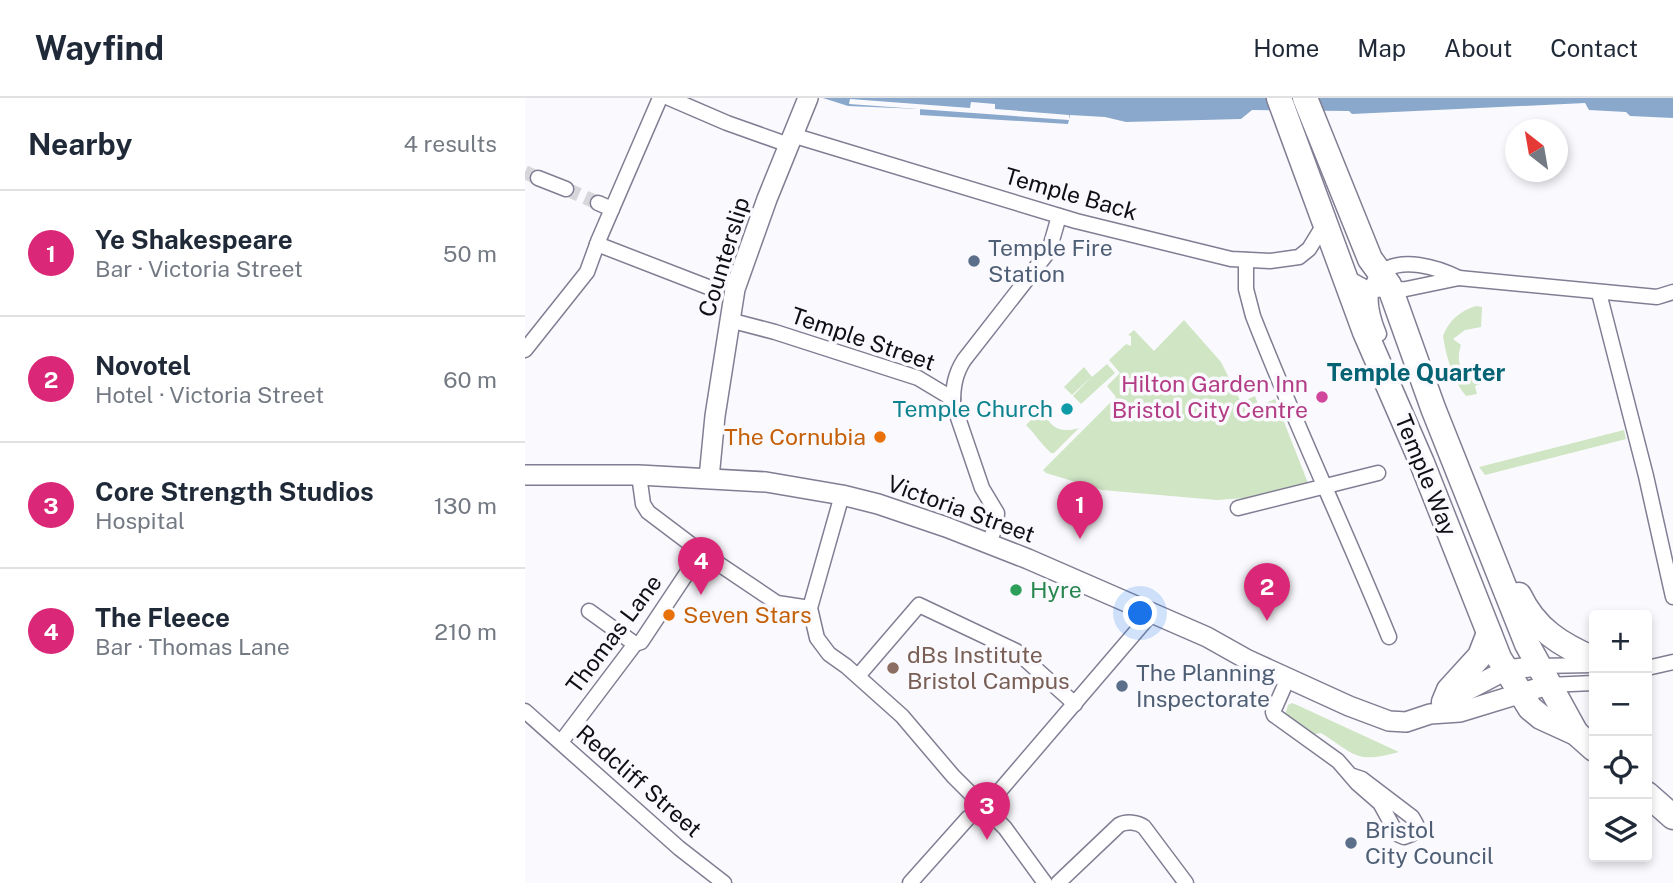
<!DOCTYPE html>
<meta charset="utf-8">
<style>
body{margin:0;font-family:"Public Sans",sans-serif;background:#f6f6f7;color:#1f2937}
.controls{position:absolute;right:21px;bottom:21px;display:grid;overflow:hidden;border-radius:7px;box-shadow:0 4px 10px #0003}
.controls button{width:63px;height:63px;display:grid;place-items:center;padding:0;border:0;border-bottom:2px solid #e0e1e3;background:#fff;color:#1f2937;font:35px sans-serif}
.compass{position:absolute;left:980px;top:21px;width:63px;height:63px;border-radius:50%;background:#fff;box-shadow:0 4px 10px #0003;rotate:329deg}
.you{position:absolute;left:616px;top:516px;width:24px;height:24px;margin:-18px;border:5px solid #fff;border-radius:50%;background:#1a73e8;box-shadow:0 0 0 10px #1a73e833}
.badge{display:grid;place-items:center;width:46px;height:46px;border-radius:50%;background:#db2777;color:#fff;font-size:23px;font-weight:700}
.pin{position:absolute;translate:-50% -58px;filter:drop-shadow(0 2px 4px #0008)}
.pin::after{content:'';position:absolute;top:37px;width:24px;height:21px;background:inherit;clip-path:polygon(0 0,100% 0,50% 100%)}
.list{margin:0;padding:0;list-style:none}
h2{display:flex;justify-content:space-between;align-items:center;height:91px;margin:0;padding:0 28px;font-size:30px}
h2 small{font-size:23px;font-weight:400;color:#747a83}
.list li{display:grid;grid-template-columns:46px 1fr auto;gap:21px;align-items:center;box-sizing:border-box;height:126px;padding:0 28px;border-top:2px solid #e0e1e3}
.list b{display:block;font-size:26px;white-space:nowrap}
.list p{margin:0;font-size:23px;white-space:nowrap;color:#747a83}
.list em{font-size:23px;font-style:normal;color:#747a83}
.icon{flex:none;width:38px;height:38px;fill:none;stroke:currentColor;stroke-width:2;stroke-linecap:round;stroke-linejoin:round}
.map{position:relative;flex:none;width:1148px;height:785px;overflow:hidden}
header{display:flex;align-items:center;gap:42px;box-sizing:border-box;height:98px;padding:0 35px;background:#fff;border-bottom:2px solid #e0e1e3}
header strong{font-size:33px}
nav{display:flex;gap:38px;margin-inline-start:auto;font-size:24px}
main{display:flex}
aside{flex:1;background:#fff}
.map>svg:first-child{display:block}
.green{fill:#cfe5c4}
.water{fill:#8aa8cb}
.pier{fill:#fafafe}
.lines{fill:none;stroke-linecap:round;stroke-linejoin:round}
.street-tunnel{stroke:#d7d7db;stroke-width:14;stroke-dasharray:14 7;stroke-linecap:butt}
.street-casing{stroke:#817e93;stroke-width:17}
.secondary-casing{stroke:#817e93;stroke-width:22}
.highway-casing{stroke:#817e93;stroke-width:27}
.street{stroke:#fff;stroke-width:14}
.secondary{stroke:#fff;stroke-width:19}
.highway{stroke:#fff;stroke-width:24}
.service-dot{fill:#5c6f8a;stroke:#fafafe;stroke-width:2.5}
.hotel-dot{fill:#d1479c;stroke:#fafafe;stroke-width:2.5}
.culture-dot{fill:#0f9aa8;stroke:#fafafe;stroke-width:2.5}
.food-dot{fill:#e8710a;stroke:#fafafe;stroke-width:2.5}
.leisure-dot{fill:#2e9e5b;stroke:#fafafe;stroke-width:2.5}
.education-dot{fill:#8d6e63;stroke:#fafafe;stroke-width:2.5}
.labels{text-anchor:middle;stroke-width:7;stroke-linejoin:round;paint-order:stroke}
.street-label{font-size:23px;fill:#100f16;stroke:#fafafe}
.service-label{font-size:23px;fill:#4e5e75;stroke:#fafafe;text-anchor:start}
.hotel-label{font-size:23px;fill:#b23c85;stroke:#fafafe;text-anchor:end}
.culture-label{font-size:23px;fill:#0d838f;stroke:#fafafe;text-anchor:end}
.food-label{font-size:23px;fill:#c56008;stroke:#fafafe;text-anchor:end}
.leisure-label{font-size:23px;fill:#27864d;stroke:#fafafe;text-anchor:start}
.education-label{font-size:23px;fill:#785e54;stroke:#fafafe;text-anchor:start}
.neighbourhood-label{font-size:24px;font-weight:bold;fill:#056374;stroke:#fafafe}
</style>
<header>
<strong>Wayfind</strong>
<nav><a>Home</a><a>Map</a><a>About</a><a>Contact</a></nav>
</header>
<main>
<aside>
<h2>Nearby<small>4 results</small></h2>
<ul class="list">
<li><span class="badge">1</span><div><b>Ye Shakespeare</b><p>Bar · Victoria Street</p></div><em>50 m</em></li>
<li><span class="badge">2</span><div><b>Novotel</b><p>Hotel · Victoria Street</p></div><em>60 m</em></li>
<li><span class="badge">3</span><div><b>Core Strength Studios</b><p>Hospital</p></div><em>130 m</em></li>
<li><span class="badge">4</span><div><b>The Fleece</b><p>Bar · Thomas Lane</p></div><em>210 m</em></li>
</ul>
</aside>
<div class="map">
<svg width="1148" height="785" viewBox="0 0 1148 785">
<rect width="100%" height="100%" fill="#fafafe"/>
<g class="green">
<path d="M951,208L957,209L956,229L940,232L928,241L936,247C929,267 939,284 961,281V284L950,288L952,296L941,298C928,283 921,258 918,238C924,222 935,213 951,208Z"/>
<polygon points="659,222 696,264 716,304 730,298 734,308 750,301 783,385 720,400 692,402 577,392 521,375 518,372 591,299 582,288 595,275 584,262 601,246 606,248 606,238 603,237 609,232 629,253"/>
<polygon points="582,266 590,275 556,306 548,298 566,279 547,297 539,289 559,269 567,279"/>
<path d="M520,308C520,329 536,336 554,330L529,355H526C516,346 511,337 501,327Z"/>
<polygon points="1099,332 1101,341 960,377 954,369"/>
<path d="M767,605L772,607L874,654C831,666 831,657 796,635L784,637L760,617L763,607Z"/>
</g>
<polygon class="water" points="298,0 1148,0 1148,20 1105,18 1101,14 1064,12 1060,5 827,16 824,13 727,12 716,21 601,24 580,19 545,17 543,26 395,17 395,11 323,8"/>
<polygon class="pier" points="325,1 445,10 446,4 470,6 470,11 544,17 544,22 324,6"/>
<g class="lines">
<g class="street-tunnel">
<polyline points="0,74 13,80"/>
<polyline points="41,91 73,105"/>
</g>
<defs>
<g id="street">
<polyline points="144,0 202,25 264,47"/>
<polyline points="267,37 551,123 706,161 745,163 774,159 784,151 800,125"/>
<polyline points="13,80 41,91"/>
<polyline points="73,105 87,111"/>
<polyline points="72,146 183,189"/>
<path d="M721,162V191L728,218C770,326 820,431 864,539"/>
<polyline points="821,179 845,192 881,191 934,180 1132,199 1148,194"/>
<polyline points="1074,195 1121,378 1148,499"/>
<polyline points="204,222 250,234 393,280 428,301"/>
<path d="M854,236C824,163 880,153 934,180"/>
<polyline points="0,252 62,174 74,141 135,0"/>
<polyline points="114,377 118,406 123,414 176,454 252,505 285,510"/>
<polyline points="317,397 285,510 292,540 304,556 321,568 377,618 428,678 480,730 520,785"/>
<polyline points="713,410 853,375"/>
<path d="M464,444L471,428L472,415L457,390L428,305C428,289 430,276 439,262L524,153L534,118"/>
<polyline points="64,513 110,546"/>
<polyline points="1013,568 1069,567"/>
<polyline points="1122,570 1148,564"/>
<polyline points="333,578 394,507 491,553 550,606"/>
<polyline points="763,580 748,614 749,617 813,663 832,685 855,705 872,736 879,739 887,736 891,726 887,719 837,681 828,678"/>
<polyline points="1023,587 1069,585"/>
<polyline points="0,613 154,750 199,785"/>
<polyline points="36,644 110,546 116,544 176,454"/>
<polyline points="385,785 443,720 460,710 627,515"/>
<path d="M533,785L594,727C601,723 613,724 619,729L661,785"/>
</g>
<g id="secondary">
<polyline points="0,377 114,377 241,384 317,397 353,406 421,429 503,461 682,539 723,562 824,608 864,623 881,624 905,616 935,614 1023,587"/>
<polyline points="184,380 190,318 210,191 242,101 283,0"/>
<polyline points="918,605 981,572 1013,568"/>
</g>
<g id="highway">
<polyline points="754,0 840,234 897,365 974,560 1005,610 1016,619 1051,635 1069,651"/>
<polyline points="780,0 845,161 864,187 908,310 1002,546 1051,635"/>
<path d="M994,497C1010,531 1036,547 1069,561"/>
<polyline points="919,604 924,592 955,558 964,535"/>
<polyline points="1122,696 1148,719"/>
</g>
</defs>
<use href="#street" class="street-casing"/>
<use href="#secondary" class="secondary-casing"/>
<use href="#highway" class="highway-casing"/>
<use href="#street" class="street"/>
<use href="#secondary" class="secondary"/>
<use href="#highway" class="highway"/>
</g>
<g class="service-dot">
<circle cx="449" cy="163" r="7"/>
<circle cx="597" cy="588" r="7"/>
<circle cx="826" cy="745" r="7"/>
</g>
<circle class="hotel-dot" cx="797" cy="299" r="7"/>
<circle class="culture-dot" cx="542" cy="311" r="7"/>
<g class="food-dot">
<circle cx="355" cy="339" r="7"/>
<circle cx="144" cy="517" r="7"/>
</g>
<circle class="leisure-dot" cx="491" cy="492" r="7"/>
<circle class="education-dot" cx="368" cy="570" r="7"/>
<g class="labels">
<g class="street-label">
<text transform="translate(546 96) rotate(16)" y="8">Temple Back</text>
<text transform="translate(199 159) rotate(-73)" y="8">Counterslip</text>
<text transform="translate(338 241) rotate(19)" y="8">Temple Street</text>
<text transform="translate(901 377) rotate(68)" y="8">Temple Way</text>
<text transform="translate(436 411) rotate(20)" y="8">Victoria Street</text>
<text transform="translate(89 536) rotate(-53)" y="8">Thomas Lane</text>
<text transform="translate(114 683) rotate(41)" y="8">Redcliff Street</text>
</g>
<g class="service-label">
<text x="463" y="158">Temple Fire<tspan x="463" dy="26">Station</tspan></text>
<text x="611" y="583">The Planning<tspan x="611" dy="26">Inspectorate</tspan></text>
<text x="840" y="740">Bristol<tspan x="840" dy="26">City Council</tspan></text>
</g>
<g class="hotel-label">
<text x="783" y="294">Hilton Garden Inn<tspan x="783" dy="26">Bristol City Centre</tspan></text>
</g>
<g class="culture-label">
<text x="528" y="319">Temple Church</text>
</g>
<g class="food-label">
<text x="341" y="347">The Cornubia</text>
<text x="158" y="525" text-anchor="start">Seven Stars</text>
</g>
<g class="leisure-label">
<text x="505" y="500">Hyre</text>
</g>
<g class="education-label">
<text x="382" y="565">dBs Institute<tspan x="382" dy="26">Bristol Campus</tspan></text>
</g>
<g class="neighbourhood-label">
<text x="891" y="283">Temple Quarter</text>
</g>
</g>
</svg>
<div class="controls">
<button>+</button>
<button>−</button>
<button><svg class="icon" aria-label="locate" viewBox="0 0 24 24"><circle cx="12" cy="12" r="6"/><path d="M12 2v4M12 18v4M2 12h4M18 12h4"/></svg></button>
<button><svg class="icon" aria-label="layers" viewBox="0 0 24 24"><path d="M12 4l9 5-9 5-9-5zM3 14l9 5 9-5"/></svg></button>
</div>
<svg class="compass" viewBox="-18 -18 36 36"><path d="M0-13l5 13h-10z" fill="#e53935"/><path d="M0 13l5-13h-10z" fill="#747a83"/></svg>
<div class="you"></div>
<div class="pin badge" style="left:555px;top:441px">1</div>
<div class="pin badge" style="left:742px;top:523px">2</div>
<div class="pin badge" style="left:462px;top:742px">3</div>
<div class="pin badge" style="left:176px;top:497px">4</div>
</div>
</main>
